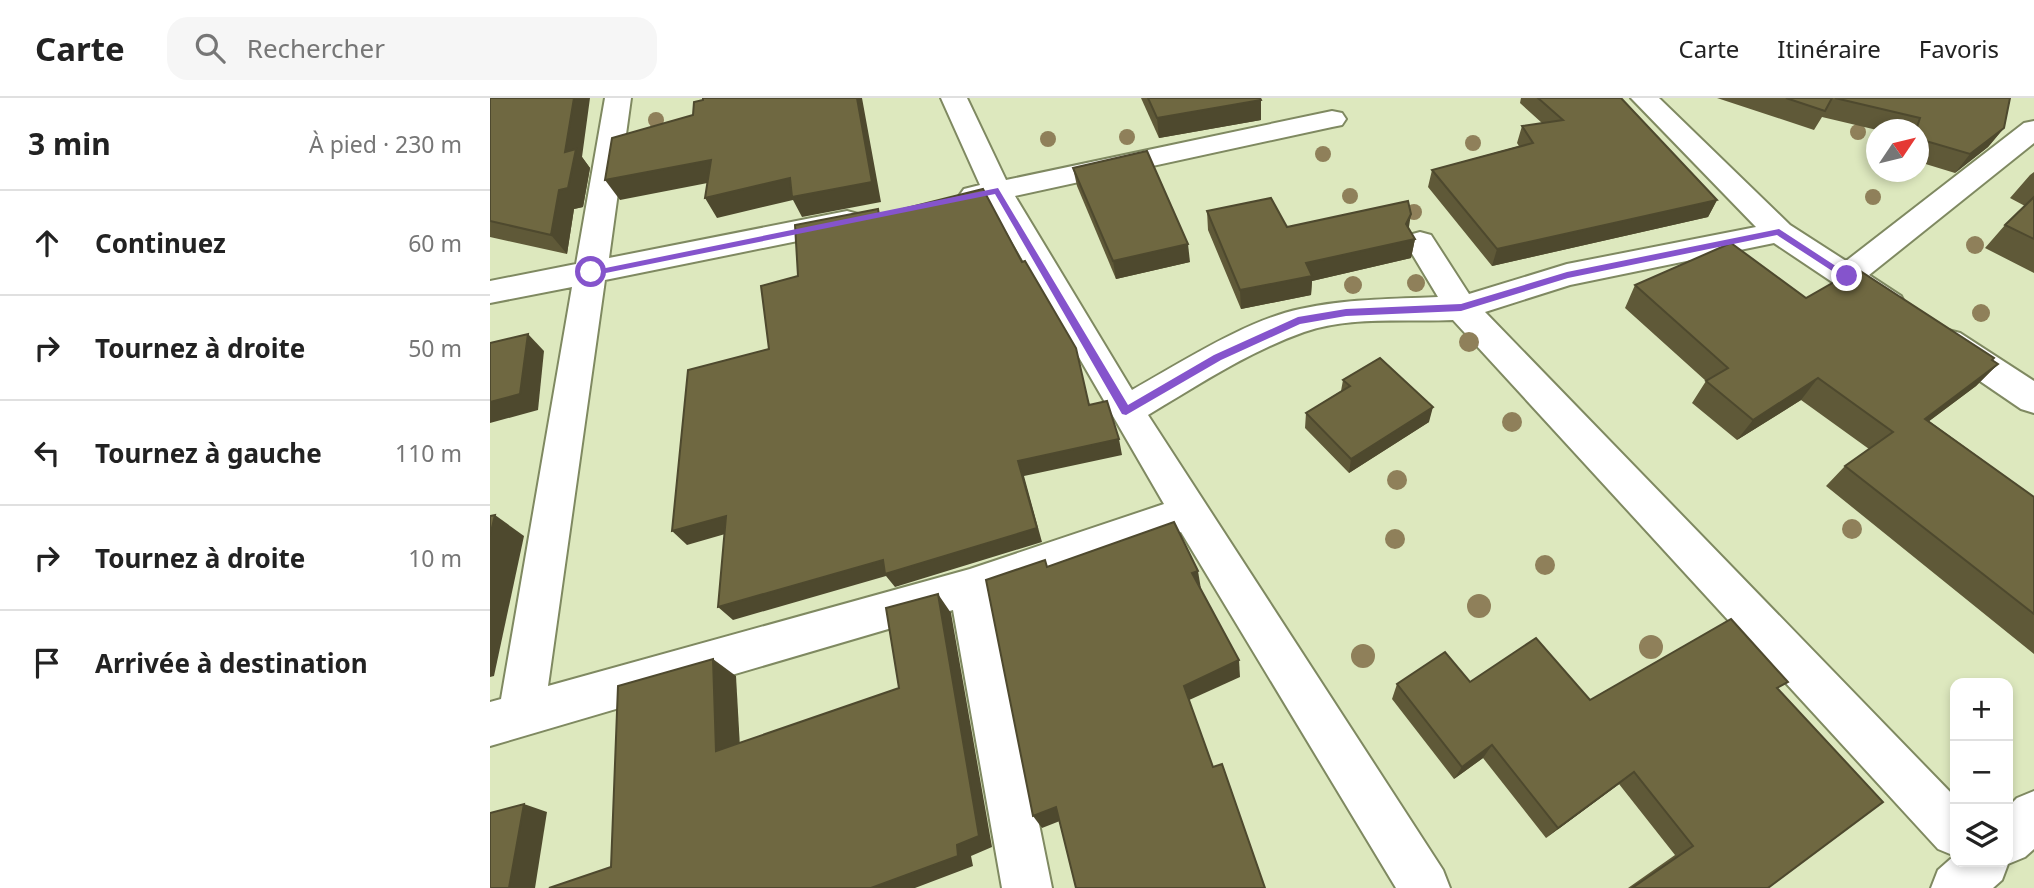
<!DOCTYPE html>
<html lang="fr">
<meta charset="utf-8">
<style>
body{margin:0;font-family:"Noto Sans",sans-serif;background:#f6f6f6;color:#222}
.controls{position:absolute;right:21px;bottom:21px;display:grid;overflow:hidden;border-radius:14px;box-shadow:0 4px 10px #0003}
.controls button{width:63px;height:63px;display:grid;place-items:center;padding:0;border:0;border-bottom:2px solid #e0e0e0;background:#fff;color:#222;font:35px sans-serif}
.compass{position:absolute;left:1376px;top:21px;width:63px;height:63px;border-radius:50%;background:#fff;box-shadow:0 4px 10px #0003;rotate:55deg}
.stop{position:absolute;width:21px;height:21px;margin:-16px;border:5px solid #8554cc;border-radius:50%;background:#fff}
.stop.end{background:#8554cc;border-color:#fff;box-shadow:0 2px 7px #0008}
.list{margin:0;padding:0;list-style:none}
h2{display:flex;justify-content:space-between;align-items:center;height:91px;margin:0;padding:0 28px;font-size:30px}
h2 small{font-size:23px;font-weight:400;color:#767676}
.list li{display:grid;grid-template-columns:46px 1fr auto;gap:21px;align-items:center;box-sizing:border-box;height:105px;padding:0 28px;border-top:2px solid #e0e0e0}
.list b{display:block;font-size:26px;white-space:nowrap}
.list em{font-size:23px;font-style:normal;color:#767676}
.icon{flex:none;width:38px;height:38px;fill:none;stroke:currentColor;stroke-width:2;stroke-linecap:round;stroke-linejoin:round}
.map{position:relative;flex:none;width:1544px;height:790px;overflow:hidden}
header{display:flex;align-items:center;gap:42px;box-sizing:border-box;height:98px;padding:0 35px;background:#fff;border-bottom:2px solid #e0e0e0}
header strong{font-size:33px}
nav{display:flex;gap:38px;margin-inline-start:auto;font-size:24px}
.search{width:490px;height:63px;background:#f6f6f6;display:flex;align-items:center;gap:18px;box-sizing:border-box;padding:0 24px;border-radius:21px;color:#767676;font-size:26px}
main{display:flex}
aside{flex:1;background:#fff}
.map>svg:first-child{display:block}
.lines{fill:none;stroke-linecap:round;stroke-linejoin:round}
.minor-casing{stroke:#7f8961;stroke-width:4}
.trunk-casing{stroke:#7f8961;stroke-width:4}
.minor{fill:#fff;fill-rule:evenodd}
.trunk{fill:#fff;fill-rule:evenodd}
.tree{fill:#8f805a}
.wall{fill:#5f5938}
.shaded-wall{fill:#4e492e}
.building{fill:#6f6841;stroke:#4e492e;stroke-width:2}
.route{fill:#8554cc}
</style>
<header>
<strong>Carte</strong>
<div class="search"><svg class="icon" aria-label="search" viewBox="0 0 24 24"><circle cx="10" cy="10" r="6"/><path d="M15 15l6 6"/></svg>Rechercher</div>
<nav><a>Carte</a><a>Itinéraire</a><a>Favoris</a></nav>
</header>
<main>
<aside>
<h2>3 min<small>À pied · 230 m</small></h2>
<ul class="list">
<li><svg class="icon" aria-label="ahead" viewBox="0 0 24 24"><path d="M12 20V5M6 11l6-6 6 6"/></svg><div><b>Continuez</b></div><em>60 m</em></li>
<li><svg class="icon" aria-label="right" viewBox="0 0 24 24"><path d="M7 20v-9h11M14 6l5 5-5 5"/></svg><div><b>Tournez à droite</b></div><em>50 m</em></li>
<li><svg class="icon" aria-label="left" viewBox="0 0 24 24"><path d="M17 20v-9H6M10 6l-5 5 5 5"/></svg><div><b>Tournez à gauche</b></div><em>110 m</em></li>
<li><svg class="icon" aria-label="right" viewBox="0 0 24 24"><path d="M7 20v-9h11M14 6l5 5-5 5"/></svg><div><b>Tournez à droite</b></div><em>10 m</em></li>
<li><svg class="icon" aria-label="arrive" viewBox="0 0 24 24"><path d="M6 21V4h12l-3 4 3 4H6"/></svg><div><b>Arrivée à destination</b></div></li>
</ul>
</aside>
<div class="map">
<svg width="1544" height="790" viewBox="0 0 1544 790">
<rect width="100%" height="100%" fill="#dde8be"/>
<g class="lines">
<defs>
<g id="minor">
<path d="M115,0H141L119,160L357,113L368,116L372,123L368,130L357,133L115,182L58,588L480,471L674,406L499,104L484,107L474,105L469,98L474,91L490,87L451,0H477L516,82L842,13L852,15L856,21L852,27L842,29L525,98L642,292C690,265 757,222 810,211C855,201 901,201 948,199L915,144L919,137L930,134L941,137L979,196L1077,166L1266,129L1141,0H1169L1300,127L1356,163L1534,25L1544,23V45L1379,177L1411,198L1415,206L1411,214L1399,218L1387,214L1284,145L1080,187L995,214L1465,699V758L1448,751L963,222C915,224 859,218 814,234C758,254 708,287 658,317L953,772L960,790H906L691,434L503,499L562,790H512L463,512L0,648V604L11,601L82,189L0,205V183L86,166Z"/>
<polygon points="1458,232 1470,235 1544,283 1544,315 1531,311 1446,253 1441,244 1446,235"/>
</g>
<polygon id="trunk" points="1544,693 1544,751 1535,759 1518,766 1512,782 1503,790 1441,790 1448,772 1465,757 1465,764 1518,764 1518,709 1527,700"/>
</defs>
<use href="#minor" class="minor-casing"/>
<use href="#trunk" class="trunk-casing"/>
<use href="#minor" class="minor"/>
<use href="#trunk" class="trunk"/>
</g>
<g class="tree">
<circle cx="166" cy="22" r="8"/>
<circle cx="1368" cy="34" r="8"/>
<circle cx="637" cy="39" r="8"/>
<circle cx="558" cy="41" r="8"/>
<circle cx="983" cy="45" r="8"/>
<circle cx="833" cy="56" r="8"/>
<circle cx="860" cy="98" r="8"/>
<circle cx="1383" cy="99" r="8"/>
<circle cx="924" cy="114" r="8"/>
<circle cx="1485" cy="147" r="9"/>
<circle cx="926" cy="185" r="9"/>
<circle cx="863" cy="187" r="9"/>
<circle cx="1491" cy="215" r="9"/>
<circle cx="979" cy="244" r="10"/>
<circle cx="1022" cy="324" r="10"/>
<circle cx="907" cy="382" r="10"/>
<circle cx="1362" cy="431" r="10"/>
<circle cx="905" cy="441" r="10"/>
<circle cx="1055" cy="467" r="10"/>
<circle cx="989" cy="508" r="12"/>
<circle cx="1161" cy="549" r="12"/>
<circle cx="873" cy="558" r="12"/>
</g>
<g class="wall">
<polygon points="0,0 92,59 100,70 93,109 84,111 77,156 0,139"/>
<polygon points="651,0 770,0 771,2 771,22 669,40"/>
<polygon points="1031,0 1131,0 1227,102 1218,119 1002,168 938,89 942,72 1029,48 1027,45 1032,28 1052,25 1030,5"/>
<polygon points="1227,0 1520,0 1514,30 1498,49 1465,75 1429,64 1429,32 1387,32 1332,19 1324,32"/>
<polygon points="583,70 700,164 626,181 587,88"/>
<polygon points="1544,74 1544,175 1495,150 1515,127 1535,108 1520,100 1540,77"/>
<polygon points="717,113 797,129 919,131 925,141 921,160 822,183 821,197 751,211 718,132"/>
<polygon points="1145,187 1316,200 1502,263 1508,266 1486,288 1439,323 1544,399 1544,556 1336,388 1355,368 1379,351 1311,302 1247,342 1202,305 1216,283 1135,210"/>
<polygon points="853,282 939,324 859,375 815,330 816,315 851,293"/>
<polygon points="980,584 1100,602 1288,591 1278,790 1138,790 1185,757 1129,686 1056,740 993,660 964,681 902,601 907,586"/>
</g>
<g class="shaded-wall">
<polygon points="84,0 100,0 92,59 100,70 93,109 84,111 77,156 61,137"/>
<polygon points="367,0 372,0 391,104 312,119 303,102 227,120 215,100 300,80"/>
<polygon points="771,2 771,22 669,40 667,20"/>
<polygon points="1514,30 1498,49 1465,75 1480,56"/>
<polygon points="221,62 233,82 130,102 115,82"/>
<polygon points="1227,102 1218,119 1002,168 1007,151"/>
<polygon points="921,116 918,135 925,141 921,160 822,183 821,197 751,211 750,192 916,126"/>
<polygon points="698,146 700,164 626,181 623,163"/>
<polygon points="38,236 54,253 48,312 0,325 0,304"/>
<polygon points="1508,266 1486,288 1414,342 1435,321"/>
<polygon points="1328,280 1311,302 1247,342 1263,322"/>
<polygon points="943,309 939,324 859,375 861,361"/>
<polygon points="629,341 632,357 534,378 552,444 405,489 396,478 243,522 228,509 528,363"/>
<polygon points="5,417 34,438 4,578 0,579 0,438"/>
<polygon points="236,418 249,432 197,447 182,433"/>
<polygon points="708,473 711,491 702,475"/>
<polygon points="448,496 461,515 502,749 481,758 483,768 425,790 381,790 467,747"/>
<polygon points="223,561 246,578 251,667 226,653"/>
<polygon points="749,562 750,579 697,603 694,588"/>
<polygon points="1002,647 993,660 964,681 972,669"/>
<polygon points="1144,674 1129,686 1056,740 1068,730"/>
<polygon points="34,706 57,714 45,790 19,790"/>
<polygon points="566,709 575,721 552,730 543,718"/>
</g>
<g class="building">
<polygon points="0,0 84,0 75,54 86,51 78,90 69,92 61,137 0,123"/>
<polygon points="213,0 367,0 382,84 302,99 300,80 215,100 221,62 115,82 122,40 203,17 204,4 213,2"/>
<polygon points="658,0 770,0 771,2 667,20"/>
<polygon points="1048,0 1131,0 1227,102 1007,151 942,72 1043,45 1032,28 1073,22"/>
<polygon points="1296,0 1342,0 1335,13"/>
<polygon points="1345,0 1520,0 1514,30 1480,56 1429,41 1429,32 1426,32 1430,20"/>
<polygon points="657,53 698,146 623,163 583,70"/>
<polygon points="493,91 532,164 535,163 586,250 599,307 617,303 629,341 528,363 547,430 395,476 393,462 228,509 236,418 182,433 198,272 279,251 271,188 308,178 305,127 388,111 389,117"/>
<polygon points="1544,99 1544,141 1515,127"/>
<polygon points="781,100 797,129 918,103 921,116 916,126 925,141 816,165 822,178 750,192 717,113"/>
<polygon points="1241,145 1316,200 1367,171 1504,260 1502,262 1508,266 1435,321 1544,399 1544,516 1355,368 1403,334 1328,280 1263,322 1216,283 1238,270 1145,187"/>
<polygon points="38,236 30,296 0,304 0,245"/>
<polygon points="890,260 943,309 861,361 816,315 860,288 853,282"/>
<polygon points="5,417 0,438 0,418"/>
<polygon points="684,424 708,473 702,475 749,562 694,588 723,669 732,666 775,790 586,790 566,709 543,718 496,482 555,462 557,469"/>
<polygon points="448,496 489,738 467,747 468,758 381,790 59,790 121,769 128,588 223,561 226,653 409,590 396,510"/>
<polygon points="1241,521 1298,584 1287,590 1393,704 1278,790 1142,790 1203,748 1144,674 1068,730 1002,647 972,669 907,586 955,554 980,584 1046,540 1100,602"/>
<polygon points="34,706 19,790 0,790 0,715"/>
</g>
<polygon class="route" points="508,90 638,307 724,257 808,219 856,211 971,206 1077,174 1289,131 1361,178 1353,180 1287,137 1078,180 971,213 856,218 810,226 731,262 636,317 632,316 505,96 101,178 96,174"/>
</svg>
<div class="controls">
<button>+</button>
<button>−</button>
<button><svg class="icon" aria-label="layers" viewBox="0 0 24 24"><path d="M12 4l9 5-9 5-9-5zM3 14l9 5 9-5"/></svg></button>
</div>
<svg class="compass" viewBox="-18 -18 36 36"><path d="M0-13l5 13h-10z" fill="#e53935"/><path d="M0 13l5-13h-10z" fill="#767676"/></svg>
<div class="stop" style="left:101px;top:174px"></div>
<div class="stop end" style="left:1357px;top:178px"></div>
</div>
</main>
